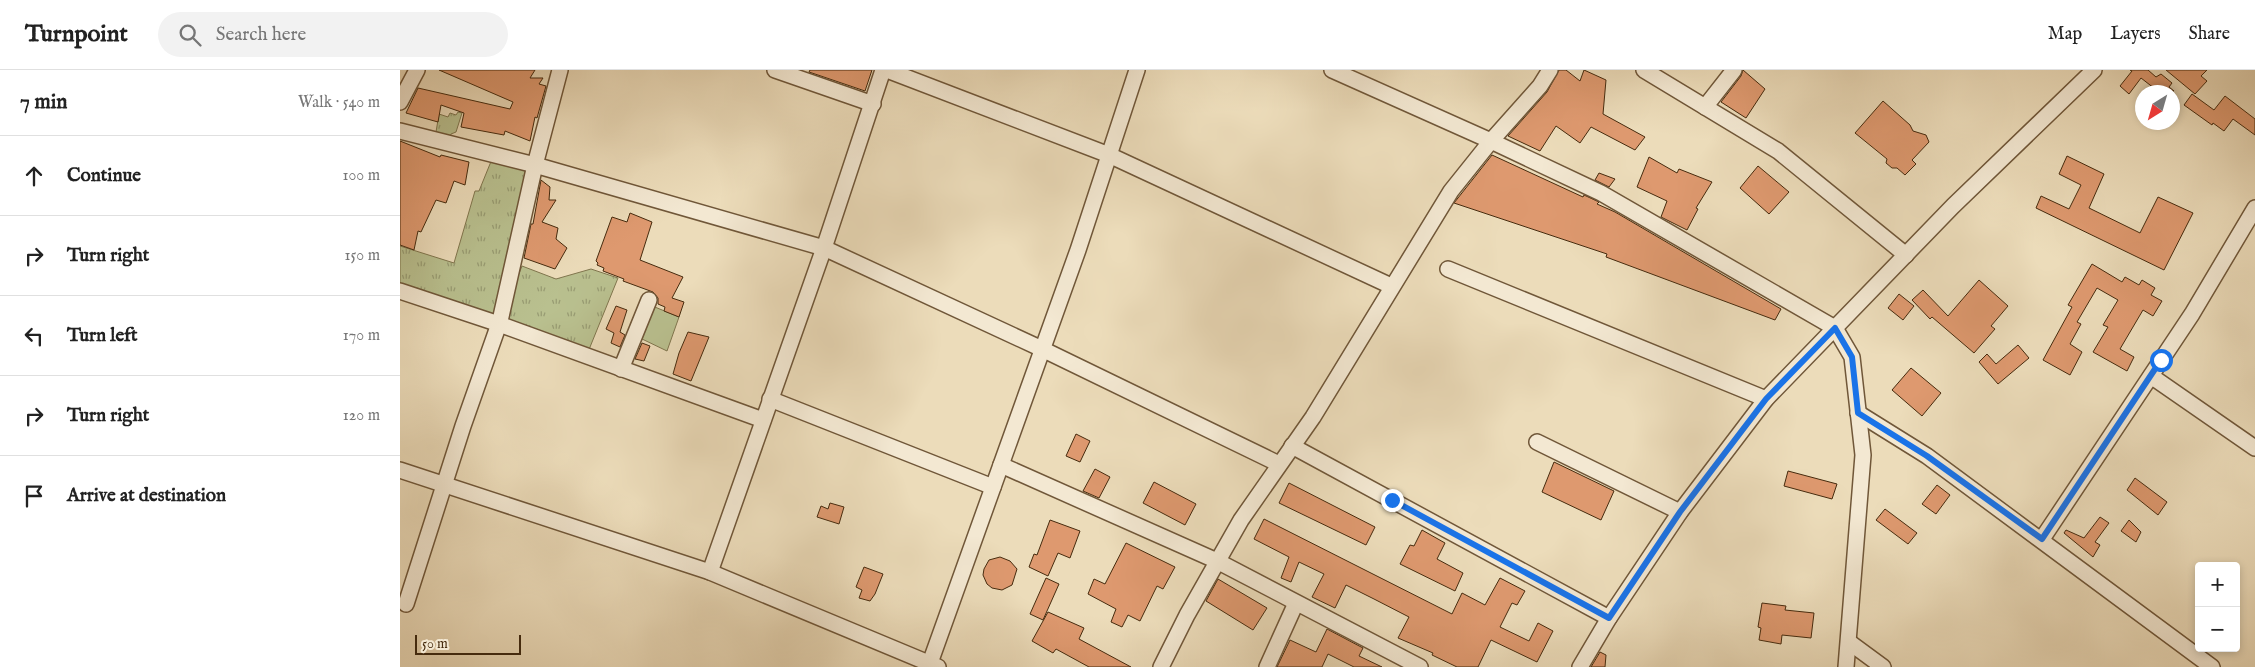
<!DOCTYPE html>
<meta charset="utf-8">
<style>
body{margin:0;font-family:"IM FELL English",serif;background:#f2f2f2;color:#222}
.controls{position:absolute;right:15px;bottom:15px;display:grid;overflow:hidden;border-radius:5px;box-shadow:0 2px 8px #0003}
.controls button{width:45px;height:45px;display:grid;place-items:center;padding:0;border:0;border-bottom:1px solid #e0e0e0;background:#fff;color:#222;font:25px sans-serif}
.compass{position:absolute;left:1735px;top:15px;width:45px;height:45px;border-radius:50%;background:#fff;box-shadow:0 2px 8px #0003;rotate:217deg}
.scale{position:absolute;left:15px;bottom:12px;width:106px;box-sizing:border-box;padding-left:5px;border:2px solid #462b0e;border-top:0;font-size:14px;line-height:18px;white-space:nowrap;color:#462b0e;-webkit-text-stroke:4px #f3e8d2;paint-order:stroke}
.stop{position:absolute;width:15px;height:15px;margin:-11px;border:4px solid #1a73e8;border-radius:50%;background:#fff}
.stop.end{background:#1a73e8;border-color:#fff;box-shadow:0 1px 5px #0008}
.list{margin:0;padding:0;list-style:none}
h2{display:flex;justify-content:space-between;align-items:center;height:65px;margin:0;padding:0 20px;font-size:21px}
h2 small{font-size:16px;font-weight:400;color:#767676}
.list li{display:grid;grid-template-columns:32px 1fr auto;gap:15px;align-items:center;box-sizing:border-box;height:80px;padding:0 20px;border-top:1px solid #e0e0e0}
.list b{display:block;font-size:19px;white-space:nowrap}
.list em{font-size:16px;font-style:normal;color:#767676}
.icon{flex:none;width:28px;height:28px;fill:none;stroke:currentColor;stroke-width:2;stroke-linecap:round;stroke-linejoin:round}
.map{position:relative;flex:none;width:1855px;height:597px;overflow:hidden}
header{display:flex;align-items:center;gap:30px;box-sizing:border-box;height:70px;padding:0 25px;background:#fff;border-bottom:1px solid #e0e0e0}
header strong{font-size:24px}
nav{display:flex;gap:28px;margin-inline-start:auto;font-size:18px}
.search{width:350px;height:45px;background:#f2f2f2;display:flex;align-items:center;gap:12px;box-sizing:border-box;padding:0 18px;border-radius:28px;color:#767676;font-size:19px}
main{display:flex}
aside{flex:1;background:#fff}
.map>svg:first-child{display:block}
.grass{fill:url(#grass-tufts);stroke:#80764e}
.park{fill:#b9c08f;stroke:#80764e}
.building{fill:#de996f;stroke:#462b0e}
.lines{fill:none;stroke-linecap:round;stroke-linejoin:round}
.street-casing{stroke:#705739;stroke-width:18}
.street{stroke:#f3e8d2;stroke-width:15}
.route{stroke:#1a73e8;stroke-width:6}
</style>
<header>
<strong>Turnpoint</strong>
<div class="search"><svg class="icon" aria-label="search" viewBox="0 0 24 24"><circle cx="10" cy="10" r="6"/><path d="M15 15l6 6"/></svg>Search here</div>
<nav><a>Map</a><a>Layers</a><a>Share</a></nav>
</header>
<main>
<aside>
<h2>7 min<small>Walk · 540 m</small></h2>
<ul class="list">
<li><svg class="icon" aria-label="ahead" viewBox="0 0 24 24"><path d="M12 20V5M6 11l6-6 6 6"/></svg><div><b>Continue</b></div><em>100 m</em></li>
<li><svg class="icon" aria-label="right" viewBox="0 0 24 24"><path d="M7 20v-9h11M14 6l5 5-5 5"/></svg><div><b>Turn right</b></div><em>150 m</em></li>
<li><svg class="icon" aria-label="left" viewBox="0 0 24 24"><path d="M17 20v-9H6M10 6l-5 5 5 5"/></svg><div><b>Turn left</b></div><em>170 m</em></li>
<li><svg class="icon" aria-label="right" viewBox="0 0 24 24"><path d="M7 20v-9h11M14 6l5 5-5 5"/></svg><div><b>Turn right</b></div><em>120 m</em></li>
<li><svg class="icon" aria-label="arrive" viewBox="0 0 24 24"><path d="M6 21V4h12l-3 4 3 4H6"/></svg><div><b>Arrive at destination</b></div></li>
</ul>
</aside>
<div class="map">
<svg width="1855" height="597" viewBox="0 0 1855 597">
<defs>
<pattern id="grass-tufts" width="24" height="20" patternUnits="userSpaceOnUse" patternTransform="scale(1.25)"><rect width="24" height="20" fill="#b9c08f"/><path d="M3 7l-1-3M5 7V3M7 7l1-3M15 17l-1-3M17 17v-4M19 17l1-3" fill="none" stroke="#989c73"/></pattern>
</defs>
<rect width="100%" height="100%" fill="#ecdcba"/>
<filter id="stains"><feTurbulence type="fractalNoise" baseFrequency=".004" numOctaves="4"/><feColorMatrix values="0 0 0 0 .2 0 0 0 0 .09 0 0 0 0 .02 0 0 0 .5 -.17"/></filter>
<radialGradient id="worn" r=".72"><stop offset=".6" stop-color="#630" stop-opacity="0"/><stop offset="1" stop-color="#630" stop-opacity=".3"/></radialGradient>
<g class="grass">
<polygon points="58,42 62,43 56,62 51,64 49,68 35,68 39,44 48,47 50,43 56,45"/>
<polygon points="92,89 130,98 97,250 0,219 0,176 54,193 75,121 79,121"/>
<polygon points="122,196 156,209 191,199 218,208 188,282 100,251"/>
</g>
<polygon class="park" points="250,235 279,247 267,281 240,268"/>
<g class="building">
<polygon points="39,0 135,0 130,8 143,8 139,14 146,16 137,48 135,47 130,71 105,61 104,65 61,57 64,43 41,35 38,52 6,43 18,18 110,39 113,32"/>
<polygon points="410,0 472,0 465,21 409,2"/>
<polygon points="1159,0 1166,0 1180,11 1184,0 1206,10 1203,44 1245,67 1235,80 1191,57 1180,73 1156,56 1140,81 1108,66 1147,22"/>
<polygon points="1343,0 1365,19 1346,48 1321,32 1341,6"/>
<polygon points="1730,0 1748,0 1756,7 1761,4 1772,13 1769,17 1774,21 1759,22 1741,8 1729,24 1720,16 1732,1"/>
<polygon points="1766,0 1807,0 1801,6 1807,11 1795,24"/>
<polygon points="1792,24 1814,40 1825,26 1855,49 1855,65 1833,49 1824,61 1813,53 1812,55 1784,35"/>
<polygon points="1483,31 1510,55 1513,61 1526,65 1529,72 1512,90 1516,94 1505,105 1497,98 1492,98 1486,93 1487,89 1455,63"/>
<polygon points="0,71 40,87 41,85 69,92 65,115 54,111 46,133 36,130 21,162 18,161 14,180 0,175"/>
<polygon points="1092,85 1183,127 1184,125 1199,132 1197,134 1215,142 1381,239 1375,250 1206,187 1207,184 1054,133"/>
<polygon points="1667,86 1704,104 1689,138 1736,161 1740,163 1758,127 1793,143 1764,200 1636,138 1641,126 1669,139 1681,115 1659,104"/>
<polygon points="1249,87 1277,103 1279,99 1312,112 1296,138 1298,139 1287,160 1261,147 1267,131 1237,117"/>
<polygon points="1358,96 1389,122 1369,144 1340,118"/>
<polygon points="1199,103 1215,109 1209,117 1195,110"/>
<polygon points="141,110 150,117 149,130 156,130 142,152 158,158 156,169 167,178 155,199 124,188 131,154 133,154"/>
<polygon points="230,143 252,152 240,190 283,207 272,228 284,232 279,247 264,241 265,237 258,234 258,228 253,222 223,211 224,209 203,201 204,198 197,195 198,193 196,191 212,147 227,152"/>
<polygon points="1692,194 1722,212 1725,207 1739,215 1742,210 1755,218 1751,225 1762,231 1753,246 1743,240 1720,279 1734,287 1727,301 1693,282 1708,257 1703,255 1718,230 1697,218 1677,252 1681,254 1670,274 1682,282 1670,305 1643,290 1672,237 1668,235"/>
<polygon points="1579,210 1608,236 1591,256 1595,259 1574,283 1532,247 1530,249 1512,230 1523,220 1548,246"/>
<polygon points="1499,224 1514,236 1503,250 1488,238"/>
<polygon points="216,236 227,240 220,262 225,265 220,277 211,273 214,263 206,259"/>
<polygon points="288,262 309,267 291,311 273,304 279,283"/>
<polygon points="242,273 250,276 244,291 235,289"/>
<polygon points="1618,275 1629,288 1598,314 1579,292 1587,284 1596,294"/>
<polygon points="1511,298 1541,323 1522,346 1492,320"/>
<polygon points="676,364 690,371 680,392 666,386"/>
<polygon points="1154,392 1214,421 1201,450 1142,422"/>
<polygon points="695,399 710,407 699,428 683,421"/>
<polygon points="1388,401 1437,414 1432,429 1384,416"/>
<polygon points="1735,408 1767,432 1758,445 1727,420"/>
<polygon points="754,412 796,434 785,455 743,433"/>
<polygon points="889,413 975,457 966,475 879,433"/>
<polygon points="1537,415 1550,425 1536,444 1522,434"/>
<polygon points="430,433 444,437 439,454 417,447 421,436 428,439"/>
<polygon points="1485,439 1517,463 1508,474 1476,450"/>
<polygon points="1700,447 1709,453 1695,472 1700,475 1693,487 1664,463 1666,460 1684,468"/>
<polygon points="864,449 1052,544 1062,523 1085,535 1100,508 1125,521 1117,535 1112,533 1100,557 1129,571 1138,553 1153,561 1137,592 1091,570 1078,597 1057,597 1032,585 1033,583 998,568 1009,547 974,529 946,515 935,538 912,527 924,504 899,492 891,512 881,508 889,487 854,469"/>
<polygon points="650,450 680,461 670,488 658,483 648,506 629,497 634,484 637,485"/>
<polygon points="1729,450 1741,462 1736,472 1721,461"/>
<polygon points="1022,460 1045,473 1037,489 1063,503 1055,521 1000,494 1010,475 1014,476"/>
<polygon points="726,473 775,497 763,519 757,516 740,551 728,545 722,557 711,552 716,539 688,524 694,509 705,514"/>
<polygon points="600,487 610,491 617,499 612,515 602,520 592,518 587,514 583,505 584,499 589,490"/>
<polygon points="464,497 483,504 475,524 470,531 459,528 462,520 456,517"/>
<polygon points="646,508 659,514 643,550 630,544"/>
<polygon points="818,509 867,538 853,560 806,531"/>
<polygon points="1362,533 1386,536 1385,540 1414,543 1411,568 1382,565 1381,574 1359,570 1361,558 1358,557"/>
<polygon points="648,542 684,558 679,569 731,597 689,597 656,579 653,583 632,571"/>
<polygon points="927,559 963,578 959,586 982,597 954,597 928,584 922,597 877,597 890,570 916,582"/>
<polygon points="1200,582 1206,585 1205,597 1191,597"/>
</g>
<g class="lines">
<defs>
<g id="street">
<polyline points="375,0 473,34"/>
<polyline points="487,0 709,85 991,216"/>
<polyline points="932,0 1091,71 1201,123 1435,258 1452,287 1463,385 1446,597"/>
<polyline points="1244,0 1378,81 1506,185"/>
<polyline points="0,32 17,0"/>
<polyline points="1305,37 1334,0"/>
<polyline points="0,61 135,95 424,178 642,279 879,394"/>
<polyline points="1048,199 1366,329"/>
<polyline points="0,221 99,254 363,350"/>
<polyline points="221,299 249,230"/>
<polyline points="1751,306 1855,378"/>
<polyline points="370,329 593,417"/>
<polyline points="1458,343 1527,386 1812,597"/>
<polyline points="1137,372 1280,442"/>
<polyline points="892,376 1209,548"/>
<polyline points="601,395 817,491 1020,597"/>
<polyline points="0,400 310,502 538,597"/>
<polyline points="1642,469 1792,244 1855,138"/>
<polyline points="310,502 424,178 483,0"/>
<polyline points="6,534 63,356 100,251 135,95 160,0"/>
<polyline points="1449,572 1483,597"/>
<polyline points="530,593 678,180 737,0"/>
<polyline points="761,597 787,545 841,450 913,347 1051,121 1091,71 1140,16 1150,0"/>
<polyline points="867,597 896,533"/>
<polyline points="1180,597 1209,548 1280,442 1366,329 1553,136 1694,0"/>
</g>
</defs>
<use href="#street" class="street-casing"/>
<use href="#street" class="street"/>
</g>
<g class="lines">
<polyline class="route" points="992,430 1209,548 1280,442 1366,329 1435,258 1452,287 1458,343 1527,386 1642,469 1761,290"/>
</g>
<rect width="100%" height="100%" filter="url(#stains)"/>
<rect width="100%" height="100%" fill="url(#worn)"/>
</svg>
<div class="controls">
<button>+</button>
<button>−</button>
</div>
<svg class="compass" viewBox="-18 -18 36 36"><path d="M0-13l5 13h-10z" fill="#e53935"/><path d="M0 13l5-13h-10z" fill="#767676"/></svg>
<div class="scale">50 m</div>
<div class="stop" style="left:1761px;top:290px"></div>
<div class="stop end" style="left:992px;top:430px"></div>
</div>
</main>
